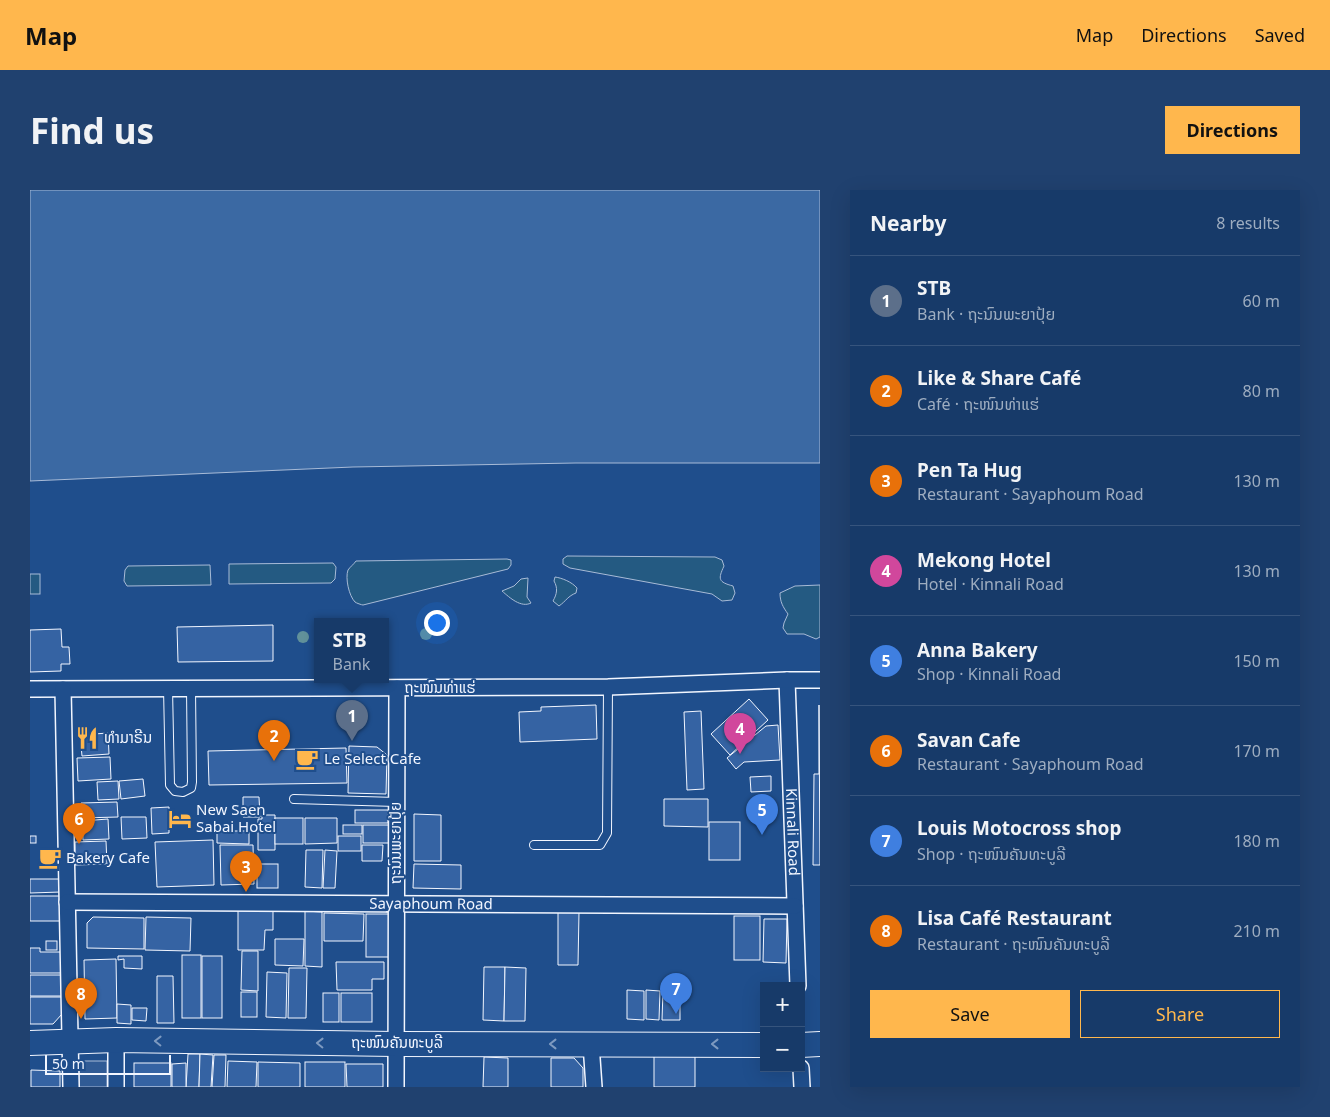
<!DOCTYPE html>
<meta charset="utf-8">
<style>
body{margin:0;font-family:"Noto Sans","Noto Sans Lao",sans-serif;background:#20416f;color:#f1f3f6}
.controls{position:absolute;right:15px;bottom:15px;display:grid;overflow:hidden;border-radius:0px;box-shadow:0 5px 20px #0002}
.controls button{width:45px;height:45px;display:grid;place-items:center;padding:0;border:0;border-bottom:1px solid #36547d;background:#173a69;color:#f1f3f6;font:25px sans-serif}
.scale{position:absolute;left:15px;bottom:12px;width:126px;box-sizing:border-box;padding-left:5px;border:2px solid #f2f6ff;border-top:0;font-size:14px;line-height:18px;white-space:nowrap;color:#f2f6ff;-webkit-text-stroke:4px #1f4e8c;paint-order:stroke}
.you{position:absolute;left:406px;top:432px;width:18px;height:18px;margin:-12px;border:4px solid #fff;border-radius:50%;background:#1a73e8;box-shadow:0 0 0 8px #1a73e833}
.badge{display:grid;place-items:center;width:32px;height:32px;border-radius:50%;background:#ffb74d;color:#fff;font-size:16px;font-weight:700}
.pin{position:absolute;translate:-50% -41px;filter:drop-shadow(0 1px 2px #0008)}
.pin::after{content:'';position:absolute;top:26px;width:18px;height:15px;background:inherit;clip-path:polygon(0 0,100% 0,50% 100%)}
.popup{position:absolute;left:284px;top:428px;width:75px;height:65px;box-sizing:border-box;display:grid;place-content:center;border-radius:0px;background:#173a69;filter:drop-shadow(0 1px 4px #0005);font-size:16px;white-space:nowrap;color:#9eadc0}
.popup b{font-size:19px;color:#f1f3f6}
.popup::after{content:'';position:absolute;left:50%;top:100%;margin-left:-10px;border:10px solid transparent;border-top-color:#173a69}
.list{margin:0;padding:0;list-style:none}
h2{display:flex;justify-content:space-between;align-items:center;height:65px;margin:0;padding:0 20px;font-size:21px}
h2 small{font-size:16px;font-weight:400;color:#9eadc0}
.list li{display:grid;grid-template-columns:32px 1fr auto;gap:15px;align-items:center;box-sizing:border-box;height:90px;padding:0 20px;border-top:1px solid #36547d}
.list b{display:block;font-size:19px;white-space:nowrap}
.list p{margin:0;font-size:16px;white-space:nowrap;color:#9eadc0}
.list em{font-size:16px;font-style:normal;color:#9eadc0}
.actions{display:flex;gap:10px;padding:15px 20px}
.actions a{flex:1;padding:11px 0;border:1px solid #ffb74d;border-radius:0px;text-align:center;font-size:18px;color:#ffb74d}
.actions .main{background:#ffb74d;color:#111}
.map{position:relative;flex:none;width:790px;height:897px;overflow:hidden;border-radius:0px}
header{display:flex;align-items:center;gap:30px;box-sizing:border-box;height:70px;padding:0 25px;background:#ffb74d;color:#111}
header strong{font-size:24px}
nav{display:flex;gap:28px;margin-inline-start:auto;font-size:18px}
.intro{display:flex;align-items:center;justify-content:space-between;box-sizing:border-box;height:120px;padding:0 30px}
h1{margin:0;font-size:35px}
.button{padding:12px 22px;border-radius:0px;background:#ffb74d;color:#111;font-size:18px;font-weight:700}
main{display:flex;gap:30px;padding:0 30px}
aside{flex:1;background:#173a69;border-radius:0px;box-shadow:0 5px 20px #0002}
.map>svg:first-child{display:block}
.green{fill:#245a82;stroke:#a8bbd7}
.parking{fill:#305b95;stroke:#a8bbd7}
.water{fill:#3b69a3;stroke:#a8bbd7}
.building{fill:#3563a3;stroke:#f2f6ff}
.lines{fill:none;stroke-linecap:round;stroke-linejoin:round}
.lane-casing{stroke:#f2f6ff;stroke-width:10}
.street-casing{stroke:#f2f6ff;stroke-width:18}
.primary-casing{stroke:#f2f6ff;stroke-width:26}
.lane{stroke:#1f4e8c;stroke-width:8}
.street{stroke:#1f4e8c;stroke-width:15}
.primary{stroke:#1f4e8c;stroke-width:24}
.tree{fill:#61919a}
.oneway{stroke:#7e9ac0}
.labels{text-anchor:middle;stroke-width:4;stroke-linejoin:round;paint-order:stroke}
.street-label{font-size:15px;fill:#f2f6ff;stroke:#1f4e8c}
.poi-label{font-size:15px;fill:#f2f6ff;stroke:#1f4e8c;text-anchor:start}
</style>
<header>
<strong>Map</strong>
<nav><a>Map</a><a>Directions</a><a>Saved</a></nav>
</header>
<div class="intro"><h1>Find us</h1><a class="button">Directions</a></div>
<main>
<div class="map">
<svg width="790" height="897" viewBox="0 0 790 897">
<rect width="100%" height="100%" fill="#1f4e8c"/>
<g class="green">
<path d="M537,366L685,367L692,370L694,376C688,389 688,392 703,396L705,403L702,410L692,411L682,404L540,378L533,374V369Z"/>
<path d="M477,369L481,370V375L478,379L333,415C332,415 326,413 325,412C319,406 315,388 318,380C320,377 324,374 326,371Z"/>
<polygon points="303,373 306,377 305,389 301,393 199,394 199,374"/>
<polygon points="180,375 181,395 97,396 94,391 95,380 98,376"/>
<rect x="0" y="384" width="10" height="20"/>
<path d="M525,387C532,388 542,392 547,398L546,403C538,406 536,411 529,416L523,411C527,404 528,398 524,391Z"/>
<path d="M498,388L497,407L501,413C491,418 480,408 472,401L484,396L491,389Z"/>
<path d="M790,395V447L786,449L774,444H757L753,438L754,433L758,424C753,417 750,412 750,403L765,396Z"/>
</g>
<rect class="parking" x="49" y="871" width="28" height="26"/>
<polygon class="water" points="0,0 790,0 790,273 546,273 323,277 0,291"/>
<g class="building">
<polygon points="243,435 243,471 148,472 147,437"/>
<polygon points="31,439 32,457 39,457 40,474 31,474 31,481 0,482 0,440"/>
<polygon points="719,509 738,530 700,565 681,544"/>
<polygon points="566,515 567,549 490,552 489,522 511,521 511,517"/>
<polygon points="789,515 790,675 783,675 784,584 789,584"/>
<polygon points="671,521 674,599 657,600 654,522"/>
<polygon points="748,535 750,570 714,572 706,579 697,568 736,536"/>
<polygon points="78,543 79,564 52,566 50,545"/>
<polygon points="319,556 347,557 357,565 356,604 318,603"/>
<polygon points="316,558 317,593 179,595 178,561"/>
<polygon points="80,567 81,589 48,591 47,568"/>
<polygon points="741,586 741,601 721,602 720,587"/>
<polygon points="113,589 115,606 91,609 89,591"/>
<polygon points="88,591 89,609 68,610 67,592"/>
<polygon points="213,607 229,607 230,627 213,627"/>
<polygon points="634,609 678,609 678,637 634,636"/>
<polygon points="87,612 88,627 51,628 51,613"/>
<polygon points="139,617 139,643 122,644 121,618"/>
<rect x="325" y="620" width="33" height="13"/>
<polygon points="384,624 411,625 411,671 384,671"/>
<polygon points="232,625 245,625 245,660 228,660 228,629 232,629"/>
<polygon points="91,627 116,627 117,648 92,649"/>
<rect x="245" y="628" width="28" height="26"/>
<polygon points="275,628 307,628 307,653 275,654"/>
<polygon points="78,629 79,649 53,650 52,631"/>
<rect x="679" y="632" width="31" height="38"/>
<rect x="313" y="635" width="19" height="9"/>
<rect x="333" y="635" width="26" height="18"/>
<polygon points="187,641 219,641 219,654 187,653"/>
<rect x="0" y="646" width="6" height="7"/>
<rect x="308" y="646" width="23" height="15"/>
<polygon points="183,650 184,695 127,697 125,652"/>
<polygon points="76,651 77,674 45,675 45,652"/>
<polygon points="190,655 223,655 224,694 191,695"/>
<polygon points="332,655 353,655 352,671 332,671"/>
<polygon points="276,660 293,660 292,698 275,697"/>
<polygon points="295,660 307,661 305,698 293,698"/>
<rect x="227" y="674" width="21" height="24"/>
<polygon points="384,674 431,675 431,699 383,698"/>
<polygon points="0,689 30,689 31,702 0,703"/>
<rect x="0" y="706" width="31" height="25"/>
<polygon points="208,720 243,720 243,740 235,740 234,760 208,760"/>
<polygon points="275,721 292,722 292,777 275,776"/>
<polygon points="528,722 549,722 548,775 528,775"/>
<polygon points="294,723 334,724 333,751 294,751"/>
<rect x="336" y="724" width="24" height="43"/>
<rect x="704" y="726" width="26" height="44"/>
<polygon points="63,727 114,728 114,759 57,758 57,733"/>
<polygon points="116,727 161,728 160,761 115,760"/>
<polygon points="734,729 757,729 756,773 733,772"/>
<polygon points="245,749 274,749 273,776 245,775"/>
<rect x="16" y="751" width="11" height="9"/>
<polygon points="0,758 10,758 10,762 35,762 35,783 0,783"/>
<polygon points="212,761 228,761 228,801 211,800"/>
<rect x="152" y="765" width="19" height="63"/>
<polygon points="88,766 112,766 112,779 94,778 94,769 88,770"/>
<rect x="172" y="766" width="20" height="62"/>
<polygon points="86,769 87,828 55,829 54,770"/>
<polygon points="306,772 354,772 354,789 342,789 342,800 307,800"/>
<polygon points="454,777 475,777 474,831 453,830"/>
<polygon points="475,777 496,778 495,831 474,831"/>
<polygon points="259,778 277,778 276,828 258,828"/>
<polygon points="237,782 257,783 256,828 236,827"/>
<rect x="0" y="785" width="32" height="21"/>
<polygon points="127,786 143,786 144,833 127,833"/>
<polygon points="597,800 614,801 614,830 597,829"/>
<polygon points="616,800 630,801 629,830 616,829"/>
<polygon points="633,801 650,801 650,830 632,830"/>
<rect x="211" y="802" width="16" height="25"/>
<rect x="293" y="803" width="16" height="29"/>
<rect x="311" y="803" width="31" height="29"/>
<polygon points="0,807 32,807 32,824 23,834 0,834"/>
<polygon points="87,814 101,815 101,834 87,833"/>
<polygon points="102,818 117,818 116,831 102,830"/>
<polygon points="665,863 665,897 624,897 624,864"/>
<polygon points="158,864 170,864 169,897 156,897"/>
<polygon points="170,864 183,865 181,897 169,897"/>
<polygon points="184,865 196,865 195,897 182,897"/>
<polygon points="454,867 478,868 478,897 453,897"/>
<polygon points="521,868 544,868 553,878 553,897 521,897"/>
<polygon points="198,871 227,872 226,897 197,897"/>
<polygon points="228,872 270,873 270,897 228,897"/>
<rect x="275" y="872" width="40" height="25"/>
<rect x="104" y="873" width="37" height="24"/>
<polygon points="156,873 156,897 142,897 142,874"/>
<polygon points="316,874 353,874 353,897 317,897"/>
<polygon points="1,880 30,881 30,897 1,897"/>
</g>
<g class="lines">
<defs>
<g id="lane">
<polyline points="138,498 140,595 145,601 153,602 161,598 162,592 161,498"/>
<polyline points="264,609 366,612"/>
<polyline points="504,655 570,655 577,643 578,497"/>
</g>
<g id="street">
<path id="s1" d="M757,490L768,796"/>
<polyline points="0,499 578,497 757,490 790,490"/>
<polyline points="33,499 41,897"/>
<path id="s2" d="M37,712L765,716"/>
<polyline points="561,854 564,897"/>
<polyline points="771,878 772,897"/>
<polyline points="86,897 86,850"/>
<polyline points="366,897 367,498"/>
</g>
<g id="primary">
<polyline points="0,853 86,850 365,854 734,855"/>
<polyline points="771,855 790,854"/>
</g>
</defs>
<use href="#lane" class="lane-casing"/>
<use href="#street" class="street-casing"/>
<use href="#primary" class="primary-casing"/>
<use href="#lane" class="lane"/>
<use href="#street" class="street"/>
<use href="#primary" class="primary"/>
</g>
<g class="tree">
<circle cx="396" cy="444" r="6"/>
<circle cx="273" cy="447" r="6"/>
</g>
<defs><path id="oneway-chevron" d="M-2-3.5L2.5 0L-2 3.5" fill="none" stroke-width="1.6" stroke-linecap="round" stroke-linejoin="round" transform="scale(1.25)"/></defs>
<g class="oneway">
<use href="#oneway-chevron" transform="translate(128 851) rotate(-179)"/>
<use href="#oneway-chevron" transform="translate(290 853) rotate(-179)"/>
<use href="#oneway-chevron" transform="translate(523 854) rotate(-180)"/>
<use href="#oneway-chevron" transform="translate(685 854) rotate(-180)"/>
</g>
<defs>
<symbol id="restaurant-bare" viewBox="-9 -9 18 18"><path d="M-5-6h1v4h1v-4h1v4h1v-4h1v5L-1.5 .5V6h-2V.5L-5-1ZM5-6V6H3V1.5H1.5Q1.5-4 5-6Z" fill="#ffb74d" stroke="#1f4e8c" stroke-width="2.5" paint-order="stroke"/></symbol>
<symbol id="cafe-bare" viewBox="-9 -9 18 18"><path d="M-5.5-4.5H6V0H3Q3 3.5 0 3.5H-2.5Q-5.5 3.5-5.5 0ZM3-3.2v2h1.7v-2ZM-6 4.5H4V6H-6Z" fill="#ffb74d" stroke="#1f4e8c" stroke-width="2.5" paint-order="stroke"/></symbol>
<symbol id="hotel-bare" viewBox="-9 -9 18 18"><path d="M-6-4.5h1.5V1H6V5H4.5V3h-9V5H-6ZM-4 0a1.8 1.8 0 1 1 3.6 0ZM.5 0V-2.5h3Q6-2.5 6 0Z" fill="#ffb74d" stroke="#1f4e8c" stroke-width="2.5" paint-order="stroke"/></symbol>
</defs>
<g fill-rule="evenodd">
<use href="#restaurant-bare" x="41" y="532" width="32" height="32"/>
<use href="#cafe-bare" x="261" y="553" width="32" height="32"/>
<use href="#hotel-bare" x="134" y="613" width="32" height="32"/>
<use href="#cafe-bare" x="4" y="652" width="32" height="32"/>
</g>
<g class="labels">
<g class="street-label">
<text x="410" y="503">ຖະໜົນທ່າແຮ່</text>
<text dy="5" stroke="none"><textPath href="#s1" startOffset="152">Kinnali Road</textPath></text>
<text transform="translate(366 653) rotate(-90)" y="5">ຖະນົນພະຍາປຸ້ຍ</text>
<text dy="5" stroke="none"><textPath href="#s2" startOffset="364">Sayaphoum Road</textPath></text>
<text x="367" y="858">ຖະໜົນຄັນທະບູລີ</text>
</g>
<g class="poi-label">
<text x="74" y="553">ທຳມາຣີນ</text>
<text x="294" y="574">Le Select Cafe</text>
<text x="166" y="625">New Saen<tspan x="166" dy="17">Sabai Hotel</tspan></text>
<text x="36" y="673">Bakery Cafe</text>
</g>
</g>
</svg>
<div class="controls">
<button>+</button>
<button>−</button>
</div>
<div class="scale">50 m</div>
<div class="you"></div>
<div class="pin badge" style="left:322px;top:551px;background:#5c6f8a">1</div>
<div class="popup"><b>STB</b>Bank</div>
<div class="pin badge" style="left:244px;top:571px;background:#e8710a">2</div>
<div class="pin badge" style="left:216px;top:702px;background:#e8710a">3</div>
<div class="pin badge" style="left:710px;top:564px;background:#d1479c">4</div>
<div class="pin badge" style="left:732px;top:645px;background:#3f7fe0">5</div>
<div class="pin badge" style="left:49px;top:654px;background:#e8710a">6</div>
<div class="pin badge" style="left:646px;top:824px;background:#3f7fe0">7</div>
<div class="pin badge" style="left:51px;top:829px;background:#e8710a">8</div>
</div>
<aside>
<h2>Nearby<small>8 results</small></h2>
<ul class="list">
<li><span class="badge" style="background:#5c6f8a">1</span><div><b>STB</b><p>Bank · ຖະນົນພະຍາປຸ້ຍ</p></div><em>60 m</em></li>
<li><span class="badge" style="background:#e8710a">2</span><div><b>Like &amp; Share Café</b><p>Café · ຖະໜົນທ່າແຮ່</p></div><em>80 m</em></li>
<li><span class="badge" style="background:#e8710a">3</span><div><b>Pen Ta Hug</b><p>Restaurant · Sayaphoum Road</p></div><em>130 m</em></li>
<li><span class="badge" style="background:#d1479c">4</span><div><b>Mekong Hotel</b><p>Hotel · Kinnali Road</p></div><em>130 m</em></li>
<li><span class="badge" style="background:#3f7fe0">5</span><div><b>Anna Bakery</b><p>Shop · Kinnali Road</p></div><em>150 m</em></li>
<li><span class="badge" style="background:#e8710a">6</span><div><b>Savan Cafe</b><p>Restaurant · Sayaphoum Road</p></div><em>170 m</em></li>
<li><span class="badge" style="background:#3f7fe0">7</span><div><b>Louis Motocross shop</b><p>Shop · ຖະໜົນຄັນທະບູລີ</p></div><em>180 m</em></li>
<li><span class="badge" style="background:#e8710a">8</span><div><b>Lisa Café Restaurant</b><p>Restaurant · ຖະໜົນຄັນທະບູລີ</p></div><em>210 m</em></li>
</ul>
<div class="actions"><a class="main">Save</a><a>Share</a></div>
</aside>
</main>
